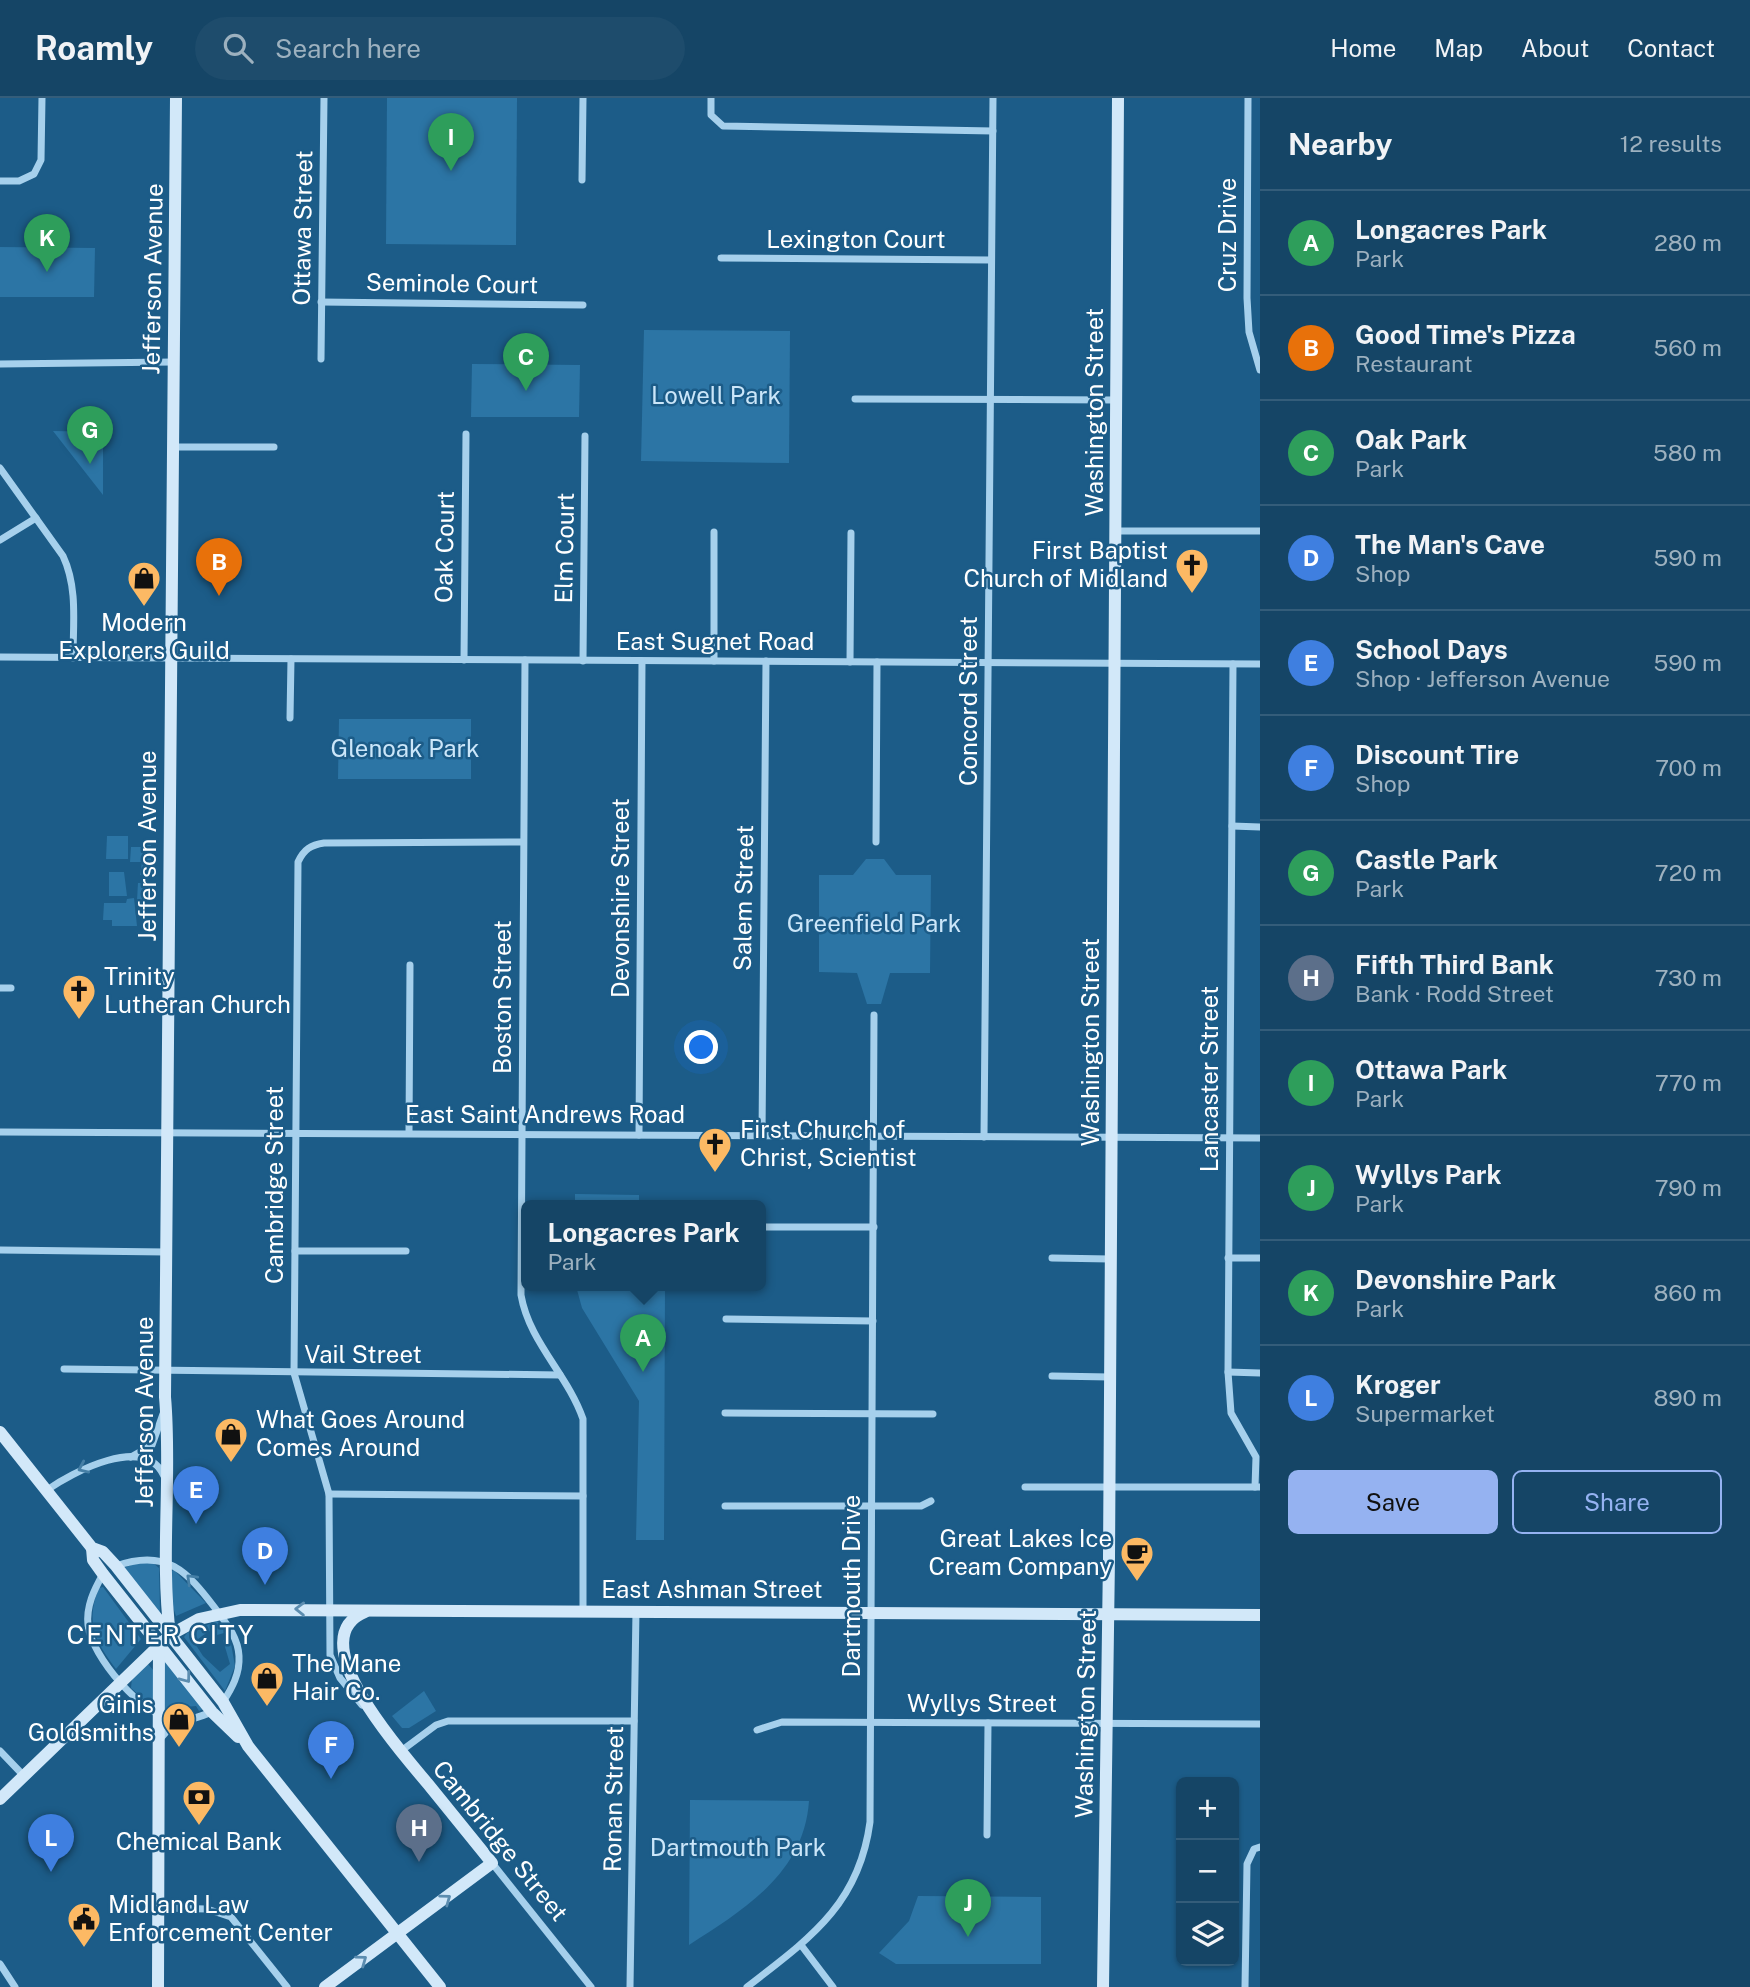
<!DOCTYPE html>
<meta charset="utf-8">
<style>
body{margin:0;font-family:"Public Sans",sans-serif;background:#1e4c6c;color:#f1f3f6}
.controls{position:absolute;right:21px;bottom:21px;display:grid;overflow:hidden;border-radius:10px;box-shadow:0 2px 5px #0004}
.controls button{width:63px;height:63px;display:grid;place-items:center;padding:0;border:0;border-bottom:2px solid #345d7a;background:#154566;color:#f1f3f6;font:35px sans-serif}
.you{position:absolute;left:702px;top:950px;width:24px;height:24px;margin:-18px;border:5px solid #fff;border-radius:50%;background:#1a73e8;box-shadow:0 0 0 10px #1a73e833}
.badge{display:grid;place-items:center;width:46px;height:46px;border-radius:50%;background:#95b2f1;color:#fff;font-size:23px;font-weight:700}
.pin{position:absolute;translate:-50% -58px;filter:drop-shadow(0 2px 4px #0008)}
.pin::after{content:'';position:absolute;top:37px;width:24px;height:21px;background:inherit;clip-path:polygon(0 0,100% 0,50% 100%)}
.popup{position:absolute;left:521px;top:1102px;width:245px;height:91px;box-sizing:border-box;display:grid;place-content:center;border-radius:10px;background:#154566;filter:drop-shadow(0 2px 5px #0005);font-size:23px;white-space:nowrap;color:#9db1bf}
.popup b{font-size:26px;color:#f1f3f6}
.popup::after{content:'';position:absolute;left:50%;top:100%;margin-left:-14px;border:14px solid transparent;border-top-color:#154566}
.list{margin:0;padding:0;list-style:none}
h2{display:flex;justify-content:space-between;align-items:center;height:91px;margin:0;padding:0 28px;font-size:30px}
h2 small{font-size:23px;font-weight:400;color:#9db1bf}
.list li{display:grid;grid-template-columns:46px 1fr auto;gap:21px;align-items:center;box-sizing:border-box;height:105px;padding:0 28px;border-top:2px solid #345d7a}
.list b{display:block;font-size:26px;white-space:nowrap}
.list p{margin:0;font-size:23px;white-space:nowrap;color:#9db1bf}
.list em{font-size:23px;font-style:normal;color:#9db1bf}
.actions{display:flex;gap:14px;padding:21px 28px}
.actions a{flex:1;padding:16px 0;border:2px solid #95b2f1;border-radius:10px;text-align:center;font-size:24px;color:#95b2f1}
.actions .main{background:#95b2f1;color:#111}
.icon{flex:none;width:38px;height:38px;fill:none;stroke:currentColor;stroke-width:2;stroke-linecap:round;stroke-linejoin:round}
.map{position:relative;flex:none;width:1260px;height:1889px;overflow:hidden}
header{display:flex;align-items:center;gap:42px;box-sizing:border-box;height:98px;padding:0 35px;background:#154566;border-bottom:2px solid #345d7a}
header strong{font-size:33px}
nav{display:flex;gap:38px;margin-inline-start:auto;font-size:24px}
.search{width:490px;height:63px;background:#1e4c6c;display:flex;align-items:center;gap:18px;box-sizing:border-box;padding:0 24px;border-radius:38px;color:#9db1bf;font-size:26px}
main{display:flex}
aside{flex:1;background:#154566}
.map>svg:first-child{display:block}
.green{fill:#2c75a5}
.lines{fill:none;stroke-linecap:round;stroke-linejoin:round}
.street{stroke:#a6d0ec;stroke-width:7}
.secondary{stroke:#d2e8f9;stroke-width:12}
.oneway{stroke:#457fa6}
.oneway2{stroke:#5c8db0}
.labels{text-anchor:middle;stroke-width:5;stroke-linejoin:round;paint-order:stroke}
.street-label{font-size:24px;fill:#fff;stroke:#1c5c88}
.park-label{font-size:24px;fill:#cbe6f9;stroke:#1c5c88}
.poi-label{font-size:24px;fill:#fff;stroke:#1c5c88;text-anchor:start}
.neighbourhood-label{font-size:26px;letter-spacing:2px;fill:#fff;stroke:#1c5c88}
</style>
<header>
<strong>Roamly</strong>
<div class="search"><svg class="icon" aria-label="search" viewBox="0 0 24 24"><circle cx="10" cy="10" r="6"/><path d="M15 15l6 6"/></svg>Search here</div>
<nav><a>Home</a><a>Map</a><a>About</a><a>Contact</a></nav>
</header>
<main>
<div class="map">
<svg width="1260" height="1889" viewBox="0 0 1260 1889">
<rect width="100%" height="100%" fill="#1c5c88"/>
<g class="green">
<polygon points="387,0 517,0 516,147 386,146"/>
<polygon points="0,149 95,150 94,199 0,199"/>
<polygon points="644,232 790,233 789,365 641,363"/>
<polygon points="472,266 580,267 579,319 471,319"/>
<polygon points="53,333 103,334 103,397"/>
<polygon points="339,621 471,621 471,681 338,681"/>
<polygon points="107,738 128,738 128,761 106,761"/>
<polygon points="145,745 151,745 151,778 140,777 142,764 130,764 131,749 145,749"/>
<polygon points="866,761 884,761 896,777 931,777 930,875 890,875 881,906 867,906 857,875 819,874 819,777 853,777"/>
<polygon points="109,774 124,774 127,798 109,798"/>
<polygon points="138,785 148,785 150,802 137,802"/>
<polygon points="134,800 137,828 112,828 112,822 103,822 104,805 126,805 127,801"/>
<polygon points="575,1096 639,1097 639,1108 575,1108"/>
<polygon points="576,1188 665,1188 664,1442 636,1442 639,1303 582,1210"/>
<polygon points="137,1465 153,1465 159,1470 160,1515 123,1470"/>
<polygon points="174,1472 206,1505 176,1518 173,1509 171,1473"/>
<path d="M103,1489L141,1541L116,1571C95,1544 85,1523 99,1490Z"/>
<polygon points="217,1523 225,1531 224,1535 217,1537 209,1533 194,1544 203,1558 220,1574 230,1566 223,1542 230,1540 235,1568 225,1593 184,1539 187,1535"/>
<polygon points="164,1562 203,1611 199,1613 196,1608 175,1610 173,1617 164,1613"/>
<polygon points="148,1566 154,1573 154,1611 131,1590 132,1580"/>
<polygon points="424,1593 436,1613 409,1630 402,1630 392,1618"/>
<path d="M690,1702L809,1703C804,1775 745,1811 689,1847Z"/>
<polygon points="918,1798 1041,1799 1041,1866 896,1866 879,1855 909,1823"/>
</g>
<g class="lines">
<g class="street">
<polyline points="711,0 711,17 723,28 993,33"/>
<polyline points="1248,0 1247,200 1249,234 1260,272"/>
<polyline points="582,82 583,0"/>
<polyline points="0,83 19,83 34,76 41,62 42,0"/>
<polyline points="721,160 991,162"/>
<polyline points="321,204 583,207"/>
<polyline points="321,261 324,0"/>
<polyline points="0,266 173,264"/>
<polyline points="855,301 1116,302"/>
<polyline points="173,349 274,349"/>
<path d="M0,370L63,458C78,490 73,526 73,560"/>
<polyline points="1115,433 1260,433"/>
<polyline points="0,442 36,420"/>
<polyline points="0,559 1260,566"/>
<polyline points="464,562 466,336"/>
<path d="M525,562L521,1197C529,1244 568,1277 583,1321V1513"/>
<polyline points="583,563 585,338"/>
<polyline points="714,563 714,434"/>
<polyline points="850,564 851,435"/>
<polyline points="1233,566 1228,1274 1231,1315 1256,1359 1255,1389"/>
<polyline points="290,620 291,561"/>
<polyline points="1232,728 1260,729"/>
<polyline points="876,744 877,564"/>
<polyline points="0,890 11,890"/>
<polyline points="0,1034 1260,1040"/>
<polyline points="409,1035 410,867"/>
<polyline points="639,1037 642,563"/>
<polyline points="762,1038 766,563"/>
<polyline points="984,1039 993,0"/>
<polyline points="760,1129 874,1129"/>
<polyline points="0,1152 166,1154"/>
<polyline points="295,1153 406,1153"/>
<polyline points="1052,1160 1110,1161"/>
<polyline points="1228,1160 1260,1160"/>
<polyline points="726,1221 873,1223"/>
<polyline points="64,1271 560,1277"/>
<polyline points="1228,1274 1260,1275"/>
<polyline points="1052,1278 1110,1279"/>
<polyline points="725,1315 933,1316"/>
<polyline points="131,1359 152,1347 163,1316"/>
<polyline points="1025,1389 1260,1389"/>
<path d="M47,1392C71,1375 145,1335 164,1378"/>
<polyline points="329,1396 583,1398"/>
<polyline points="725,1408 921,1408 931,1403"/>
<path d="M116,1468C166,1450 187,1473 215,1510C226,1525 238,1539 239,1558C240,1576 232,1590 223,1604"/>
<path d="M103,1476C94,1492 86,1508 88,1527C91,1558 143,1619 175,1622C187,1624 201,1618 212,1614"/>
<path d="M362,1607L340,1580L330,1557L329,1396L294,1275L298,764C304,751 311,747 324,745L523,744"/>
<polyline points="757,1632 782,1624 1260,1626"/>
<polyline points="160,1641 176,1623"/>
<polyline points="0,1653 24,1678"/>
<polyline points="401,1653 436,1627 448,1623 634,1623"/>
<polyline points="987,1737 988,1625"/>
<polyline points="492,1765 591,1889"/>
<polyline points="159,1810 207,1811 231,1819 287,1889"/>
<polyline points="801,1847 833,1889"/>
<polyline points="0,1866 15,1889"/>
<polyline points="630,1889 636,1513"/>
<path d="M747,1889C809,1841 859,1807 870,1724L874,917"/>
<polyline points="1245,1889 1247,1766 1254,1751 1260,1749"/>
</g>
<g class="secondary">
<polyline points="0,1334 92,1450 103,1454 116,1468 223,1604 248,1648 440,1889"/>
<polyline points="92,1450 93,1462 103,1476 212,1614 238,1639"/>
<path d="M170,1537C160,1457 172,1378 165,1299L176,0"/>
<polyline points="0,1701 170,1537 199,1521 240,1512 1260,1517"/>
<polyline points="158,1889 159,1546"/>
<path d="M325,1889L492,1765C471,1739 450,1713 428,1686C404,1657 298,1541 365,1514"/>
<polyline points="1103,1889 1109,1460 1118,0"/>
</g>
</g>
<defs><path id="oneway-chevron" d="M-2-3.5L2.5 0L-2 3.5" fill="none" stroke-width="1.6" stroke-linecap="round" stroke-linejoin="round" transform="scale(1.75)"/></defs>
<g class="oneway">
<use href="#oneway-chevron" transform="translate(83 1370) rotate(156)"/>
<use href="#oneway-chevron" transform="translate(191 1481) rotate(-136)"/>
</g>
<g class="oneway2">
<use href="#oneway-chevron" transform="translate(300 1511) rotate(-179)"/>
<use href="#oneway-chevron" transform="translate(186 1580) rotate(53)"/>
<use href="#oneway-chevron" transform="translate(446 1801) rotate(-36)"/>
<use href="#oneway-chevron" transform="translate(362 1862) rotate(-36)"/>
</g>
<defs>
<symbol id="church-pin" viewBox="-11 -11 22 30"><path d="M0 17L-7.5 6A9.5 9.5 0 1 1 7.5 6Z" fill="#fcb964" stroke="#1c5c88"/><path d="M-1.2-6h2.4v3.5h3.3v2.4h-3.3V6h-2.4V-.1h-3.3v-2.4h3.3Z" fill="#111"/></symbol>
<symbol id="shop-pin" viewBox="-11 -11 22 30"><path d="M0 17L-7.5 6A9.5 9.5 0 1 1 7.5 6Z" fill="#fcb964" stroke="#1c5c88"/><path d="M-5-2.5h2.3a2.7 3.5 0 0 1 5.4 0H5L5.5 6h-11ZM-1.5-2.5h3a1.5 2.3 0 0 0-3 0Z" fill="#111"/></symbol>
<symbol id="cafe-pin" viewBox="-11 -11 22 30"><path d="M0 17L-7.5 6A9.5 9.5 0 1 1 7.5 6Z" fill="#fcb964" stroke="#1c5c88"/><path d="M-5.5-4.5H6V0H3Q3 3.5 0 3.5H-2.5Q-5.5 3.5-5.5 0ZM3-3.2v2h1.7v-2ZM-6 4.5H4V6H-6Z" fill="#111"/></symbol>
<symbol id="bank-pin" viewBox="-11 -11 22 30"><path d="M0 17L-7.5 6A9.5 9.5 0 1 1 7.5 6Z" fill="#fcb964" stroke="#1c5c88"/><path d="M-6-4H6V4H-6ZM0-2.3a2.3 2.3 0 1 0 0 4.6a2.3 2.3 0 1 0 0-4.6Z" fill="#111"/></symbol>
<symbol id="civic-pin" viewBox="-11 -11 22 30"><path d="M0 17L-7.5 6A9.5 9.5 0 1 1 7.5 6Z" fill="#fcb964" stroke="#1c5c88"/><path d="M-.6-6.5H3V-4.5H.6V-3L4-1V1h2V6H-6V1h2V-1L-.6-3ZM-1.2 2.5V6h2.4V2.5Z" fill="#111"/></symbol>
</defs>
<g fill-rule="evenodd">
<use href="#church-pin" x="1173" y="448" width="38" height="52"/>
<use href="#shop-pin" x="125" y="461" width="38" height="52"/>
<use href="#church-pin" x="60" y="874" width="38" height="52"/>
<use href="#church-pin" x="696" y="1027" width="38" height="52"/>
<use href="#shop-pin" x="212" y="1317" width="38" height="52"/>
<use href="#cafe-pin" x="1118" y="1436" width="38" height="52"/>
<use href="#shop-pin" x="248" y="1561" width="38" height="52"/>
<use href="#shop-pin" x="160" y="1602" width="38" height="52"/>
<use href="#bank-pin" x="180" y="1680" width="38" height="52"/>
<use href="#civic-pin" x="65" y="1802" width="38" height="52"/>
</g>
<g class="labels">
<g class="street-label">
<text transform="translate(303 130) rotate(-89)" y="8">Ottawa Street</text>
<text transform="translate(1228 137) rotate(-90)" y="8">Cruz Drive</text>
<text x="856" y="150">Lexington Court</text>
<text transform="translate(153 181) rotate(-89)" y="8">Jefferson Avenue</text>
<text transform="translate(452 186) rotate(1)" y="8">Seminole Court</text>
<text transform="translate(1095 314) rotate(-90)" y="8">Washington Street</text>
<text transform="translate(445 449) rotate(-89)" y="8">Oak Court</text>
<text transform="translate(565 450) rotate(-89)" y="8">Elm Court</text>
<text x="715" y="552">East Sugnet Road</text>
<text transform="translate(969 603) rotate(-90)" y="8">Concord Street</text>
<text transform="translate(148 748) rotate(-90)" y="8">Jefferson Avenue</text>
<text transform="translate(621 800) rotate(-90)" y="8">Devonshire Street</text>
<text transform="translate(744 800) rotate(-89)" y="8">Salem Street</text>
<text transform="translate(503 899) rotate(-90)" y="8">Boston Street</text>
<text transform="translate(1091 944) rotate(-90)" y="8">Washington Street</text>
<text transform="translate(1210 981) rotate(-90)" y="8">Lancaster Street</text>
<text x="545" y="1025">East Saint Andrews Road</text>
<text transform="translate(275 1087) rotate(-90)" y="8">Cambridge Street</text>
<text x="363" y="1265">Vail Street</text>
<text transform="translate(145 1314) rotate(-90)" y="8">Jefferson Avenue</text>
<text transform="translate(852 1488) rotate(-90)" y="8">Dartmouth Drive</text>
<text x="712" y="1500">East Ashman Street</text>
<text x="982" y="1614">Wyllys Street</text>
<text transform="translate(1086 1616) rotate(-89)" y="8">Washington Street</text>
<text transform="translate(614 1701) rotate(-89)" y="8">Ronan Street</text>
<text transform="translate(500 1743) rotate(51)" y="8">Cambridge Street</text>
</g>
<g class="park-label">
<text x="716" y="306">Lowell Park</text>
<text x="405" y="659">Glenoak Park</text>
<text x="874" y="834">Greenfield Park</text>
<text x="738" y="1758">Dartmouth Park</text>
</g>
<g class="poi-label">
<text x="1168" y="461" text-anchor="end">First Baptist<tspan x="1168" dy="28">Church of Midland</tspan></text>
<text x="144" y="533" text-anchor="middle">Modern<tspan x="144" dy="28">Explorers Guild</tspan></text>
<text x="104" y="887">Trinity<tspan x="104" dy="28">Lutheran Church</tspan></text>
<text x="740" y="1040">First Church of<tspan x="740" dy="28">Christ, Scientist</tspan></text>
<text x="256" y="1330">What Goes Around<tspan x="256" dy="28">Comes Around</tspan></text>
<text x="1112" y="1449" text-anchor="end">Great Lakes Ice<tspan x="1112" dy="28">Cream Company</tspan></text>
<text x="292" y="1574">The Mane<tspan x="292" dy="28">Hair Co.</tspan></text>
<text x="154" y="1615" text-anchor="end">Ginis<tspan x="154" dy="28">Goldsmiths</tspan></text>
<text x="199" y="1752" text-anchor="middle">Chemical Bank</text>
<text x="108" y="1815">Midland Law<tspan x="108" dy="28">Enforcement Center</tspan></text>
</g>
<g class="neighbourhood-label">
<text x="161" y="1546">CENTER CITY</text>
</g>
</g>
</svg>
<div class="controls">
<button>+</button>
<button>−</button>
<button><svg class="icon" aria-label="layers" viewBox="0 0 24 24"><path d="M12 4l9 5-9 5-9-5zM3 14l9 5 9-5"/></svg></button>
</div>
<div class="you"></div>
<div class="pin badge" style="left:643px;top:1274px;background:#2e9e5b">A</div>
<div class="popup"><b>Longacres Park</b>Park</div>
<div class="pin badge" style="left:219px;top:498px;background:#e8710a">B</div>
<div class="pin badge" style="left:526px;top:293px;background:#2e9e5b">C</div>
<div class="pin badge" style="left:265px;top:1487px;background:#3f7fe0">D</div>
<div class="pin badge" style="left:196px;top:1426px;background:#3f7fe0">E</div>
<div class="pin badge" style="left:331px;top:1681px;background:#3f7fe0">F</div>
<div class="pin badge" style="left:90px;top:366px;background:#2e9e5b">G</div>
<div class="pin badge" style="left:419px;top:1764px;background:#5c6f8a">H</div>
<div class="pin badge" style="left:451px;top:73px;background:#2e9e5b">I</div>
<div class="pin badge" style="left:968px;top:1839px;background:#2e9e5b">J</div>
<div class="pin badge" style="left:47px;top:174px;background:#2e9e5b">K</div>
<div class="pin badge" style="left:51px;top:1774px;background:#3f7fe0">L</div>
</div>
<aside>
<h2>Nearby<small>12 results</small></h2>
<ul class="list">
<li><span class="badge" style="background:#2e9e5b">A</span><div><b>Longacres Park</b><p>Park</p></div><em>280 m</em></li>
<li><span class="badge" style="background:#e8710a">B</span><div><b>Good Time's Pizza</b><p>Restaurant</p></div><em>560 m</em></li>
<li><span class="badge" style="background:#2e9e5b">C</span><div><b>Oak Park</b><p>Park</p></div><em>580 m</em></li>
<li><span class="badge" style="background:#3f7fe0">D</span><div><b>The Man's Cave</b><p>Shop</p></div><em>590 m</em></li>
<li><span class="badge" style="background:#3f7fe0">E</span><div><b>School Days</b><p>Shop · Jefferson Avenue</p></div><em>590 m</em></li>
<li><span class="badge" style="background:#3f7fe0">F</span><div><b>Discount Tire</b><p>Shop</p></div><em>700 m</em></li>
<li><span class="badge" style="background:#2e9e5b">G</span><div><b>Castle Park</b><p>Park</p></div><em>720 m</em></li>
<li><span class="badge" style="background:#5c6f8a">H</span><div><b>Fifth Third Bank</b><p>Bank · Rodd Street</p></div><em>730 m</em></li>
<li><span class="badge" style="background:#2e9e5b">I</span><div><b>Ottawa Park</b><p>Park</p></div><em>770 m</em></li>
<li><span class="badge" style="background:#2e9e5b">J</span><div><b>Wyllys Park</b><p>Park</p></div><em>790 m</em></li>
<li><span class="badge" style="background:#2e9e5b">K</span><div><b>Devonshire Park</b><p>Park</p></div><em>860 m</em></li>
<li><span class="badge" style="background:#3f7fe0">L</span><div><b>Kroger</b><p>Supermarket</p></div><em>890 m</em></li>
</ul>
<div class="actions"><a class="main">Save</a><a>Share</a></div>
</aside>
</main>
